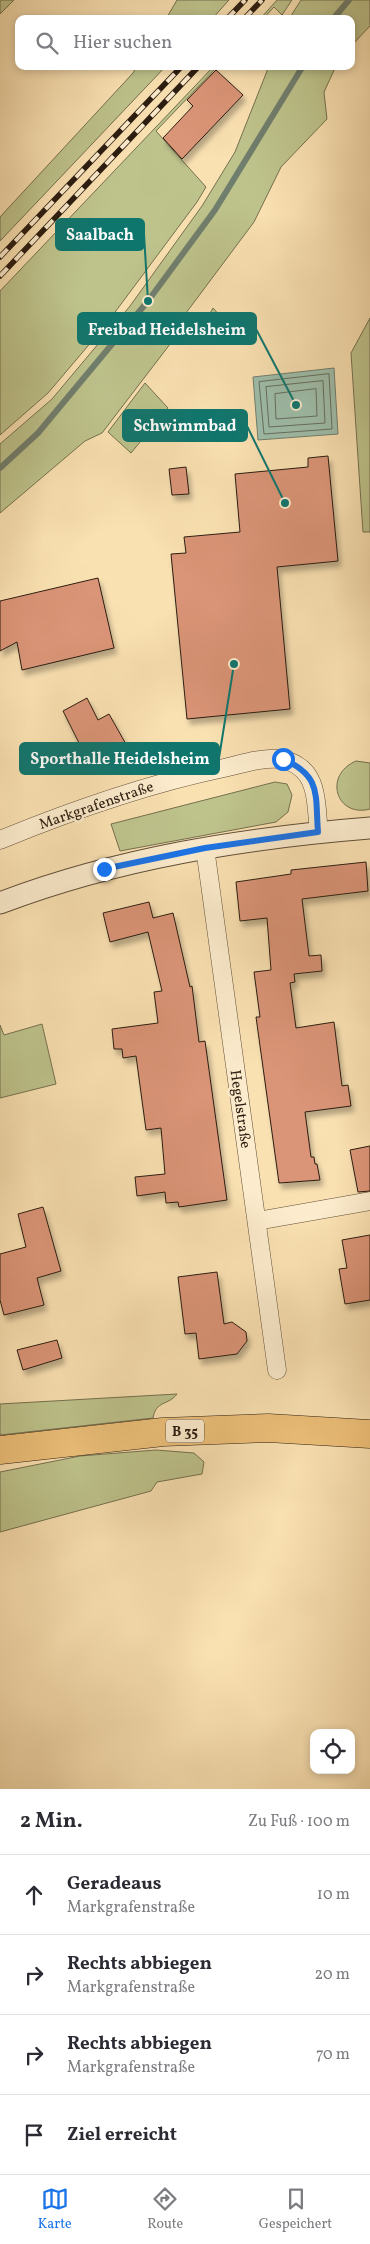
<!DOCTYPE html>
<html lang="de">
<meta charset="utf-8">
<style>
body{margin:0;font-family:Vollkorn,serif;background:#f2f2f3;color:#2b2b33}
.controls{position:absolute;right:15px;bottom:15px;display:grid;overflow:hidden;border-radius:10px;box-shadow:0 2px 8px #0003}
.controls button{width:45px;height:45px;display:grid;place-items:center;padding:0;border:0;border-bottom:1px solid #e1e1e2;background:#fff;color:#2b2b33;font:25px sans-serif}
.stop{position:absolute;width:15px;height:15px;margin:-11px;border:4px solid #1a73e8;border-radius:50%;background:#fff}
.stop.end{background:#1a73e8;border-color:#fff;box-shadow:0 1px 5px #0008}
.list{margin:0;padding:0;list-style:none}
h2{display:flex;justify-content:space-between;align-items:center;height:65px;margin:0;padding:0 20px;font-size:21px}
h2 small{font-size:16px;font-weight:400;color:#7c7c81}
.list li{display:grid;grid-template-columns:32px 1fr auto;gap:15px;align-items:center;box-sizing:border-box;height:80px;padding:0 20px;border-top:1px solid #e1e1e2}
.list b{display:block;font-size:19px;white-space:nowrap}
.list p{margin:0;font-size:16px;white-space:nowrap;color:#7c7c81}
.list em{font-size:16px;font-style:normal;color:#7c7c81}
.icon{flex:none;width:28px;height:28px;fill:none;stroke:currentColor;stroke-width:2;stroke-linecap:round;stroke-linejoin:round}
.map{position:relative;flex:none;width:370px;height:1789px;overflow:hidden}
.search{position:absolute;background:#fff;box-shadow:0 2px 8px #0003;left:15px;right:15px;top:15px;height:55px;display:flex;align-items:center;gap:12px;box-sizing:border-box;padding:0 18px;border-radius:10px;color:#7c7c81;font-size:19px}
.sheet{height:385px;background:#fff}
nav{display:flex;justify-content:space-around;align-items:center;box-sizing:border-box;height:70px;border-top:1px solid #e1e1e2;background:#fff;font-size:14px;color:#7c7c81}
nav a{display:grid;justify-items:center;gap:2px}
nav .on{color:#1a73e8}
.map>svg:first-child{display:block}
.green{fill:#bec38c;stroke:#75704e}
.water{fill:#9ebeab;stroke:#707e6d}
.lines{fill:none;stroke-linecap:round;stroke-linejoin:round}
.shore{stroke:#656e5e;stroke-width:1}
.stream{stroke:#707e6d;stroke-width:6}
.building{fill:#da9477;stroke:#2c1d11;filter:url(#shadow)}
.minor-casing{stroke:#604e39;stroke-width:19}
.tertiary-casing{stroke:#604e39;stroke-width:23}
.primary-casing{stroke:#2c1d11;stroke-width:29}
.minor{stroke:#fceccd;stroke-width:18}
.tertiary{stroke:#fceccd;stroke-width:21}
.primary{stroke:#edc079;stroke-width:28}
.rail-casing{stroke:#2c1d11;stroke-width:5.5}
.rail{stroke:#fceccd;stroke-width:4;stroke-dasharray:11;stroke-linecap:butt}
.route{stroke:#1a73e8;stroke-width:6}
.labels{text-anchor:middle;stroke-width:5;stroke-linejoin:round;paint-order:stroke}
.shield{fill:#fceccd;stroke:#6a5b49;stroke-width:1}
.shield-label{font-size:14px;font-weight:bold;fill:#2c1d11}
.street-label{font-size:15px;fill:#2c1d11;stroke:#fceccd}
.leader{fill:none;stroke:#0f766e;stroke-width:2}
.callout-dot{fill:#0f766e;stroke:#fceccd;stroke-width:2}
.callout{fill:#0f766e;stroke:#0f766e;stroke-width:2}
.callout-label{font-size:16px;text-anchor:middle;font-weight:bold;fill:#fff}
</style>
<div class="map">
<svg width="370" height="1789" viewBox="0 0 370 1789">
<defs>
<filter id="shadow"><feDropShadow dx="3" dy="5.5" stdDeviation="2.5" flood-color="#0004"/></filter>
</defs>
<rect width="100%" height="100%" fill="#fae1b2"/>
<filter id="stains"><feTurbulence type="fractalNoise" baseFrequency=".004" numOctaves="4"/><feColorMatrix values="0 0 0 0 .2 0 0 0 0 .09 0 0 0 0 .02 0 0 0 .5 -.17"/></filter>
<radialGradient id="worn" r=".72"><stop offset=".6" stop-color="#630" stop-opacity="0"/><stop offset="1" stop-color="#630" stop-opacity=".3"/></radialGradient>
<g class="green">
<polygon points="0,0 14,0 0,14"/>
<polygon points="177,0 229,0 212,19 166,19"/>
<polygon points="277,0 292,0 282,15 274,7 263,19 260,19"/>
<polygon points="301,0 370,0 370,26 351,46 351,19 289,19"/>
<polygon points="137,66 166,66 0,241 0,217 133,73"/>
<polygon points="214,66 218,66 156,131 206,187 197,202 104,327 48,393 0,435 0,291"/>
<polygon points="269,66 336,66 324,92 327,119 281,167 254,222 186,313 177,335 102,433 85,441 0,513 0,444 52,399 130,306 202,206 235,152"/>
<polygon points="213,308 222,318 231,315 233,332 217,333 206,341 200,336 207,329 203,326"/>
<polygon points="370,318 370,532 363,532 351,353"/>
<polygon points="145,383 168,408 131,453 108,432"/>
<path d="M356,761L370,763V809C336,818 323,775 356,761Z"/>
<polygon points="275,782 287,784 292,795 288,812 276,822 120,851 111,824"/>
<polygon points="42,1024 56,1084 0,1098 0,1025 4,1035"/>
<path d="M177,1394C168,1406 156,1400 153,1418L0,1435V1404Z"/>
<polygon points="156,1450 194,1453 204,1462 202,1474 157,1482 151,1491 0,1532 0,1472 80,1456"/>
</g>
<polygon class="water" points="334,368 338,434 258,440 253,377"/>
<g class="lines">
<g class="shore">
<polygon points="329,374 332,429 264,434 259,382"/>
<polygon points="323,381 325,423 269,427 266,387"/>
<polygon points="316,389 317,416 276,419 275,394"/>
</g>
<g class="stream">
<polyline points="333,19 349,0"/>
<polyline points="0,468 38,433 148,301 215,210 303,66"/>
</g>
</g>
<g class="building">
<polygon points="216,70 243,95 182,159 163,138 193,106 187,100"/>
<polygon points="328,456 338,561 277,567 290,709 187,719 171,554 186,553 184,537 240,532 235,474 308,467 308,458"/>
<polygon points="186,467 189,494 172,495 169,469"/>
<polygon points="98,578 114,648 22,670 17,642 0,651 0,601"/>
<polygon points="87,698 98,720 109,714 127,746 90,765 63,711"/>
<polygon points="366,862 368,891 302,899 309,956 321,955 322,971 294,974 295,982 290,983 296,1028 334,1022 342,1086 348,1085 351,1106 305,1112 311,1157 314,1157 315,1164 317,1164 320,1180 279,1183 256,1017 260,1017 254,972 271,970 267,918 240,921 236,882 291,874 291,870"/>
<polygon points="149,902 153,918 173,913 190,987 192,986 199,1042 205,1041 227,1200 179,1207 178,1202 166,1203 165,1192 137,1196 135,1177 165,1174 161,1128 146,1130 136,1056 123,1058 122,1049 114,1049 112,1029 158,1023 154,992 162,991 148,932 110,942 103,913"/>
<polygon points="370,1146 370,1191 358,1192 350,1150"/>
<polygon points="43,1207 61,1271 37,1278 44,1305 4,1315 0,1300 0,1254 26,1247 18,1214"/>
<polygon points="370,1235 370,1300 345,1304 339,1269 347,1268 342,1240"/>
<polygon points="217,1272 224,1324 232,1322 246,1332 247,1341 237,1354 199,1359 196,1333 185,1334 178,1277"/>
<polygon points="57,1340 62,1358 23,1370 17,1350"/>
</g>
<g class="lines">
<defs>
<g id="minor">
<path d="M0,840C73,810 147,784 224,768C242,764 262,757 281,759C286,760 294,763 298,766C319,779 316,811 319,832"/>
<polyline points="205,848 277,1370"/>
<polyline points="257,1221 370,1201"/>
</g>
<path id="tertiary" d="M0,903C118,858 245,838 370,828"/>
<polyline id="primary" points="0,1450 163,1432 268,1428 370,1434"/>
</defs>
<use href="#minor" class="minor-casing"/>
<use href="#tertiary" class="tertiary-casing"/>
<use href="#primary" class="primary-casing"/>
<use href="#minor" class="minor"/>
<use href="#tertiary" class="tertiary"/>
<use href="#primary" class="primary"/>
<defs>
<g id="rail">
<polyline points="227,19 245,0"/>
<polyline points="244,19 262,0"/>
<polyline points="0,257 182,66"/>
<polyline points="0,276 199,66"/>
</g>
</defs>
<use href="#rail" class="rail-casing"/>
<use href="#rail" class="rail"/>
</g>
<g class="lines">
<path class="route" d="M104,869L205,848L318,832C315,795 322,776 283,759"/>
</g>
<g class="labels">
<rect class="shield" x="166" y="1419.5" width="38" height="23" rx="4"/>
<g class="shield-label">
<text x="185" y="1436">B 35</text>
</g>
<g class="street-label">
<text transform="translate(96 805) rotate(-19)" y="5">Markgrafenstraße</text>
<text transform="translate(241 1109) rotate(82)" y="5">Hegelstraße</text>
</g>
</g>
<path class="leader" d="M148 301L144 234M296 405L256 329M285 503L247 426M234 664L219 758"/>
<g class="callout-dot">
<circle cx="148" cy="301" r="5"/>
<circle cx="296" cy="405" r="5"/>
<circle cx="285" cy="503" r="5"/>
<circle cx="234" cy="664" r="5"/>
</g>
<g class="callout">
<rect x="56" y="219" width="88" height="31" rx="5"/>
<rect x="78" y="313" width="178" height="31" rx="5"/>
<rect x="123" y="410" width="124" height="31" rx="5"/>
<rect x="20" y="743" width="199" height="31" rx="5"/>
</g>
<g class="callout-label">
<text x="100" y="240">Saalbach</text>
<text x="167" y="335">Freibad Heidelsheim</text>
<text x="185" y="431">Schwimmbad</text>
<text x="120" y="764">Sporthalle Heidelsheim</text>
</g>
<rect width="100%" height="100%" filter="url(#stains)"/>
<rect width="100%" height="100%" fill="url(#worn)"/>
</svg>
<div class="controls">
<button><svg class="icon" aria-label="locate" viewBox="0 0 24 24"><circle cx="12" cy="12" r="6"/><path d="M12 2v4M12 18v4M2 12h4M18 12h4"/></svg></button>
</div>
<div class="stop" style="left:283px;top:759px"></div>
<div class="stop end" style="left:104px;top:869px"></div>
<div class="search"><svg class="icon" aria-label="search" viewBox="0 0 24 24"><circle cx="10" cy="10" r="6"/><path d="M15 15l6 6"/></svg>Hier suchen</div>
</div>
<section class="sheet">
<h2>2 Min.<small>Zu Fuß · 100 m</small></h2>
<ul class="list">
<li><svg class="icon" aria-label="ahead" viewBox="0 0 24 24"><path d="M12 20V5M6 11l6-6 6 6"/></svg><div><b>Geradeaus</b><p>Markgrafenstraße</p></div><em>10 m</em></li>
<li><svg class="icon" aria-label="right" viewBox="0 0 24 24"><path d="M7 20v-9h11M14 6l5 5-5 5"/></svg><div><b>Rechts abbiegen</b><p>Markgrafenstraße</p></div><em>20 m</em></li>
<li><svg class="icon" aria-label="right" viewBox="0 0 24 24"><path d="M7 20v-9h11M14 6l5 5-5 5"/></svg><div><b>Rechts abbiegen</b><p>Markgrafenstraße</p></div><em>70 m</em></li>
<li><svg class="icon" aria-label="arrive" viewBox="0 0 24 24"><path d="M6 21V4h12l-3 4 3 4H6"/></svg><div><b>Ziel erreicht</b></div></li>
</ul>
</section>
<nav>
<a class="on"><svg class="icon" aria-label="map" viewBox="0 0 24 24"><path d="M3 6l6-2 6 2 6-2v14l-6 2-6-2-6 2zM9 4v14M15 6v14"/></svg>Karte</a>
<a><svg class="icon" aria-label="directions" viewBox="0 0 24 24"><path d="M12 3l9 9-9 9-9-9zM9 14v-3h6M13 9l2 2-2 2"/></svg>Route</a>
<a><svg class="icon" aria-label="saved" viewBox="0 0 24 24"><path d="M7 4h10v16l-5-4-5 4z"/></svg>Gespeichert</a>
</nav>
